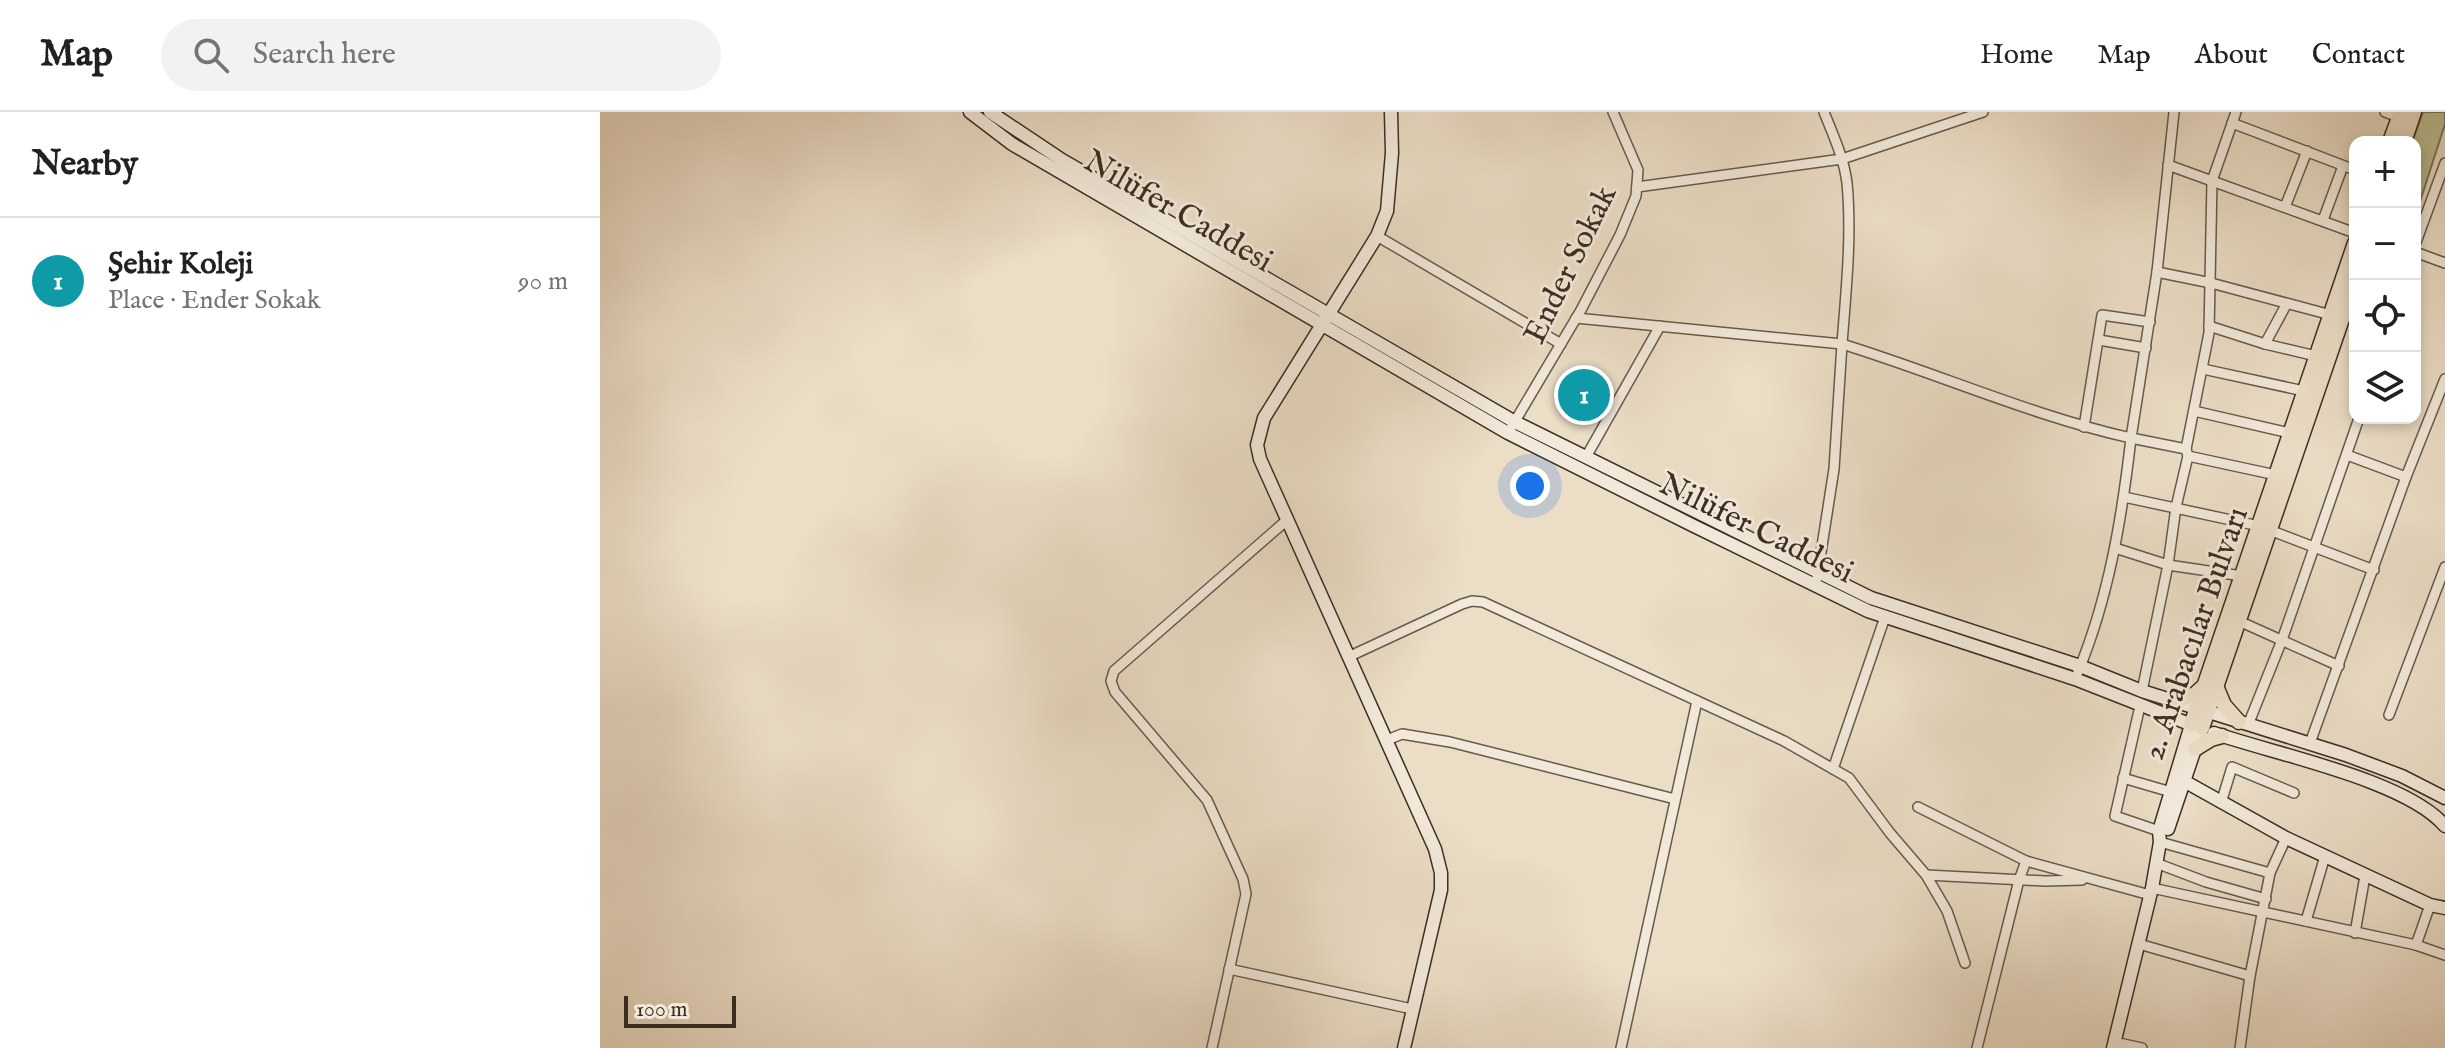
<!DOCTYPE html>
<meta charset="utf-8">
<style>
body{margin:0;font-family:"IM FELL English",serif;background:#f2f2f2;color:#202124}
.controls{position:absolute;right:24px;top:24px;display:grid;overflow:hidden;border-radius:16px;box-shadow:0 4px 12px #0003}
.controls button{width:72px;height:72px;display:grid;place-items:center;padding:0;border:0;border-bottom:2px solid #e0e0e0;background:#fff;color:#202124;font:40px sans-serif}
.scale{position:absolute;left:24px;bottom:20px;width:112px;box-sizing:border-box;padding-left:8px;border:4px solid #3a2e23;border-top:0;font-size:22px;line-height:28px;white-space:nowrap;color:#3a2e23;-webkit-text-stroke:6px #f2e9da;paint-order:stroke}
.you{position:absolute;left:930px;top:374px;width:28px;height:28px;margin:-20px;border:6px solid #fff;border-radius:50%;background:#1a73e8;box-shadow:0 0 0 12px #1a73e833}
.badge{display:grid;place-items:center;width:52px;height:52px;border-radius:50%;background:#d93025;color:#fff;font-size:26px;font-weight:700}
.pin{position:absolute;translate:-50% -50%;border:4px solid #fff;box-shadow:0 2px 8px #0006}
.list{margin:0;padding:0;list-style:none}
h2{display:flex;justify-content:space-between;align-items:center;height:104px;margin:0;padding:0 32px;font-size:34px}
h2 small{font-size:26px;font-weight:400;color:#757577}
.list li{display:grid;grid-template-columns:52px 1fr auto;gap:24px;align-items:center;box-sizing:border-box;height:128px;padding:0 32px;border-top:2px solid #e0e0e0}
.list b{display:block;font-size:30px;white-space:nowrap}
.list p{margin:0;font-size:26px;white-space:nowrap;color:#757577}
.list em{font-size:26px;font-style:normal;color:#757577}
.icon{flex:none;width:44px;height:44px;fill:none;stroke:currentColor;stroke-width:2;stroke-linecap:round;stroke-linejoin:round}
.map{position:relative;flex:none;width:1845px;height:936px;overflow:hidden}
header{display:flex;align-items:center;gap:48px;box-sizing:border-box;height:112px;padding:0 40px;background:#fff;border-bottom:2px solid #e0e0e0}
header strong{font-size:38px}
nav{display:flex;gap:44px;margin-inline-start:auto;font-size:28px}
.search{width:560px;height:72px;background:#f2f2f2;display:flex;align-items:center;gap:20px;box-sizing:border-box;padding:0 28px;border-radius:44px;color:#757577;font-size:30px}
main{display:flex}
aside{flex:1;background:#fff}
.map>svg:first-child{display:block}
.green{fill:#bcbf92;stroke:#7b765a;stroke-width:2}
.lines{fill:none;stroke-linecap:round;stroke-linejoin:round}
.street-casing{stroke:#665a4c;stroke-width:12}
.secondary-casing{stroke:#3a2e23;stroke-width:15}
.primary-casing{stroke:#3a2e23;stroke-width:17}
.street{stroke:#f2e9da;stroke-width:9}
.secondary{stroke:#f2e9da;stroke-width:12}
.primary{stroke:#ebddc6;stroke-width:14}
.labels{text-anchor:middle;stroke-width:6;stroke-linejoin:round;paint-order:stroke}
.street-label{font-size:32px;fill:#3a2e23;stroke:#f2e9da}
</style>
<header>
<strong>Map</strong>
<div class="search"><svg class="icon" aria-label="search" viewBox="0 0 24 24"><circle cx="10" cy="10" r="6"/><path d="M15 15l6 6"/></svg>Search here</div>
<nav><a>Home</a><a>Map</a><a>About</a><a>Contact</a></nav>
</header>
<main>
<aside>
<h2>Nearby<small></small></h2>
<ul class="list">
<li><span class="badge" style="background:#0f9aa8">1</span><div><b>Şehir Koleji</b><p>Place · Ender Sokak</p></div><em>90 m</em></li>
</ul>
</aside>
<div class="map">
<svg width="1845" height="936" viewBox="0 0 1845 936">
<rect width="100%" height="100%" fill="#ebddc6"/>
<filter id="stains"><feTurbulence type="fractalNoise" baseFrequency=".0025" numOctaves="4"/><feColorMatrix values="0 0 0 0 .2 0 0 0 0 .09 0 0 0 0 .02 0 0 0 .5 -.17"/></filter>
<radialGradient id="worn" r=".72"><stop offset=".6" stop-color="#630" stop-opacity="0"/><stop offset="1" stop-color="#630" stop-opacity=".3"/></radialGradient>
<polygon class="green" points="1823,0 1845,0 1845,12 1815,105 1815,30 1812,30"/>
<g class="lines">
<defs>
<g id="street">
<polyline points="1574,0 1557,160 1531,326 1586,337 1588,344 1676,363"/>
<polyline points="1785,0 1799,5"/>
<polyline points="1632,11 1755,58"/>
<polyline points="1568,53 1755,121"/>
<polyline points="1037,75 1242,47 1383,0"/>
<polyline points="1685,95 1707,39"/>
<polyline points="1723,108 1743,54"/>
<polyline points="777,124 961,232"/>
<polyline points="1815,133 1845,51"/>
<polyline points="1815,140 1845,151"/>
<polyline points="1557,160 1611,171 1731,203"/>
<path d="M976,206L1242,232C1246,179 1252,124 1247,71C1244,46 1233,23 1224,0"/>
<polyline points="1609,214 1665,232 1716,244"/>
<polyline points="1499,228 1546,236"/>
<polyline points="1665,232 1686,193"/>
<polyline points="1603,257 1704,279"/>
<polyline points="1594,299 1690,321"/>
<polyline points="1484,315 1502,203 1550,210"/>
<polyline points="908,321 981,198 1020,123 1036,84 1038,58 1013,0"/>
<polyline points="1586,337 1609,221 1612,69 1636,0"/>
<polyline points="1747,343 1806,365"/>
<polyline points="986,345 1060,214"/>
<polyline points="1524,385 1659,414 1774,458"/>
<polyline points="1515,436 1568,453 1642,464"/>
<path d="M1217,466L1234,357L1242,232C1339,262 1433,304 1531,326C1522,405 1509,485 1478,560"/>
<polyline points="1641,510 1739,554"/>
<polyline points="748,545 862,492 872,489 883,490 1184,629 1249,666 1290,721 1326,763 1347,799 1365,851"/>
<polyline points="1542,579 1568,453 1576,395 1588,344"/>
<polyline points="1540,594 1515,704 1559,719"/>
<polyline points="1789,603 1845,455"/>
<polyline points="1648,613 1682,528 1759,306"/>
<polyline points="787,628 802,622 850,630 1075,687"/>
<polyline points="1710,631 1806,365 1845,267"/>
<polyline points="1233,657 1285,505"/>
<polyline points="1523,666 1571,680"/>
<polyline points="1621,691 1632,655 1694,681"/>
<polyline points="1318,695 1426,749 1550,783"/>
<polyline points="1560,730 1670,761"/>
<polyline points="1556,751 1606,770 1666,787"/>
<polyline points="1326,763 1445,769 1482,768"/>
<polyline points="1552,776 1816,833 1845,843"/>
<polyline points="1706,809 1725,744"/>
<polyline points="1755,821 1765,764"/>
<polyline points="1539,832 1650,864"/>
<polyline points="1816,833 1830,793"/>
<polyline points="629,857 812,897"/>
<polyline points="1514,930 1542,936"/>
<polyline points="612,936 646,782 643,767 607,688 515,580 511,569 514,559 687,408"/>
<polyline points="1021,936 1097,589"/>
<polyline points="1377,936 1419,768 1426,749"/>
<polyline points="1640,936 1650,864 1670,761 1686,726"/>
</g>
<g id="secondary">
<polyline points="370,0 412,32 908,321 1094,414 1268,499 1475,567 1597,615"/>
<polyline points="390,0 462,48 915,310 1271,486 1480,554 1542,579 1746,643 1802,664 1845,686"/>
<polyline points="791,0 792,41 787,99 777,124 664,306 657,333 660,347 835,737 841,761 841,778 804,936"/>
<path d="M1614,621C1674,642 1806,668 1845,714"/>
<polyline points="1584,669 1686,726 1830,793 1845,796"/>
<polyline points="1568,717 1602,616"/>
<polyline points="1513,936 1552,776 1560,730 1559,719 1591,613"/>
</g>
<g id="primary">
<polyline points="1790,30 1801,0"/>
<polyline points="1804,30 1814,0"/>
<polyline points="1616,574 1624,593 1639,610"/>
<polyline points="1575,589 1595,582 1604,574"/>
<polyline points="1591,613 1755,131"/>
<polyline points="1602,616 1755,169"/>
<polyline points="1595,637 1611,627 1622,624"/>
</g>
</defs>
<use href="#street" class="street-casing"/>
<use href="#secondary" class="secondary-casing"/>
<use href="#primary" class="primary-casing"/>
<use href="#street" class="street"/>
<use href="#secondary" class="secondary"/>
<use href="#primary" class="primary"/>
</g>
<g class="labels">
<g class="street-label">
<text transform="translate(579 98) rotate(30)" y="11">Nilüfer Caddesi</text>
<text transform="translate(969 152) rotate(-64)" y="11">Ender Sokak</text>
<text transform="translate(1157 415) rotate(26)" y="11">Nilüfer Caddesi</text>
<text transform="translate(1594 521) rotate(-71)" y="11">2. Arabacılar Bulvarı</text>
</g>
</g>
<rect width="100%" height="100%" filter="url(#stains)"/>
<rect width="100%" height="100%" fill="url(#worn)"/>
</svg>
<div class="controls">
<button>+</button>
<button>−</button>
<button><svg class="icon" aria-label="locate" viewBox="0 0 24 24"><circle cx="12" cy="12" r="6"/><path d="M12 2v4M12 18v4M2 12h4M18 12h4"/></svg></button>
<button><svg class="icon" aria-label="layers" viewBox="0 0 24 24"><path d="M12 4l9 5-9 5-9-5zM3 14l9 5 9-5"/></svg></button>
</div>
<div class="scale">100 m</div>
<div class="you"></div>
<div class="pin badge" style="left:984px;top:283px;background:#0f9aa8">1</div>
</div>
</main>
